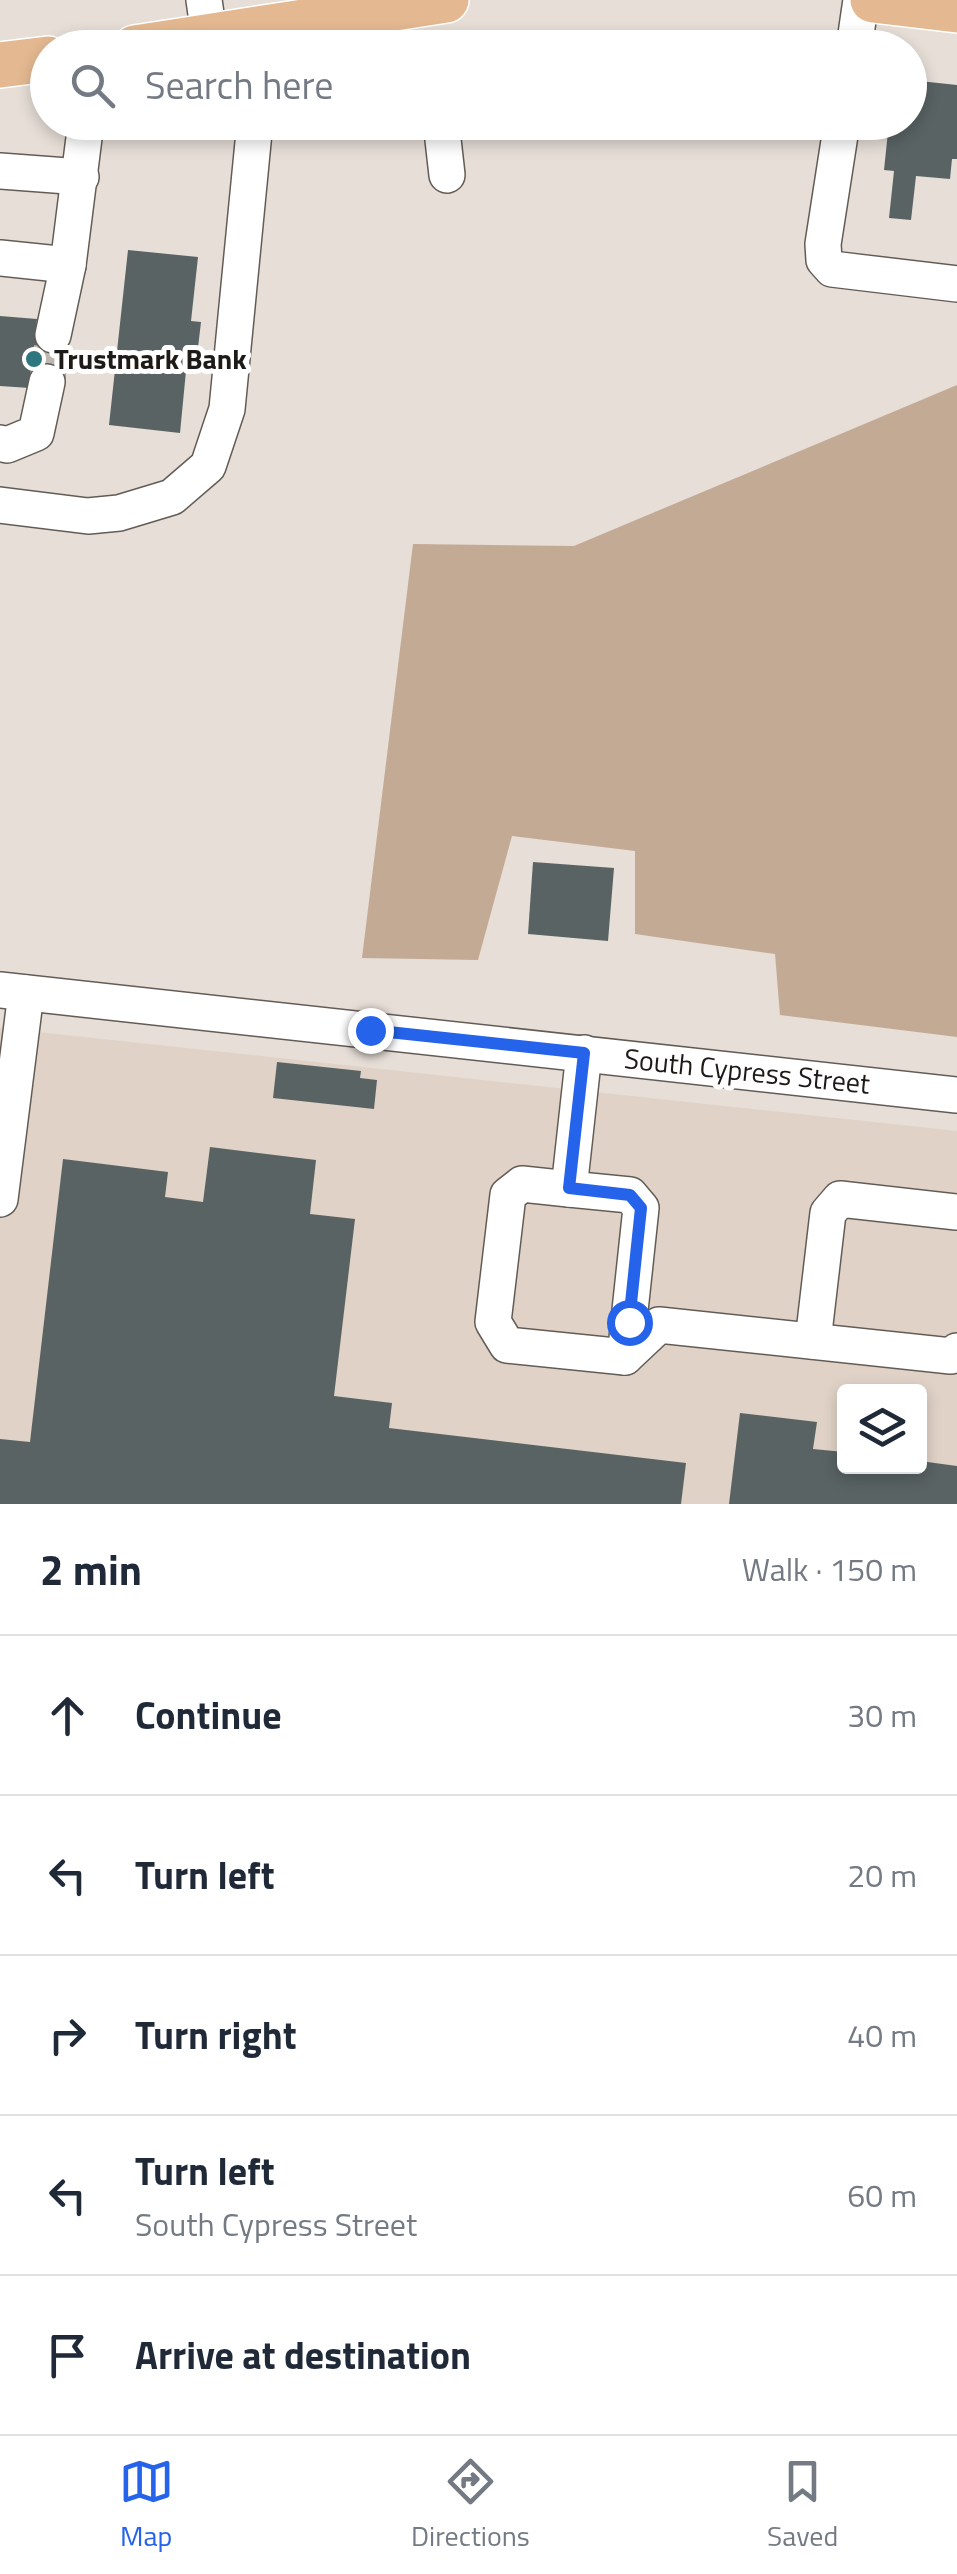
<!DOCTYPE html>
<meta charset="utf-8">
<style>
body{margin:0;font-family:"Titillium Web",sans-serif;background:#f6f6f7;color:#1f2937}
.controls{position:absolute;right:30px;bottom:30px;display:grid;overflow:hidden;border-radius:10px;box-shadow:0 5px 15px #0003}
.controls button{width:90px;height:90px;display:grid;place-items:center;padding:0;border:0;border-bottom:2px solid #e0e1e3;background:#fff;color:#1f2937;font:50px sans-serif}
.stop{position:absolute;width:30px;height:30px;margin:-22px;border:8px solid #2563eb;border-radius:50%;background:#fff}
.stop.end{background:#2563eb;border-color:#fff;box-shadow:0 2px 10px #0008}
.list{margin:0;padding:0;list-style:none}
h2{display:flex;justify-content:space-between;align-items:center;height:130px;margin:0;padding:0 40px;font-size:42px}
h2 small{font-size:32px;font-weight:400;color:#747a83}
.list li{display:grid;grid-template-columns:65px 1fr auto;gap:30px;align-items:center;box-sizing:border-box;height:160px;padding:0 40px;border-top:2px solid #e0e1e3}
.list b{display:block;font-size:38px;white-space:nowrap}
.list p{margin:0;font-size:32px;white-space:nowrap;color:#747a83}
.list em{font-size:32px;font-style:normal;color:#747a83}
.icon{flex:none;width:55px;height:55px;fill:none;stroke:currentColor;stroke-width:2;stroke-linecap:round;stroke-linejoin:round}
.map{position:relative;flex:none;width:957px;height:1504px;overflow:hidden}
.search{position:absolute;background:#fff;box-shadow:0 5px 15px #0003;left:30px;right:30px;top:30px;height:110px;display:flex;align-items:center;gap:25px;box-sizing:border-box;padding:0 35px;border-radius:55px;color:#747a83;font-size:38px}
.sheet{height:930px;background:#fff}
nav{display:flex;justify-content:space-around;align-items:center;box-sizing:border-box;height:140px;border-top:2px solid #e0e1e3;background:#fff;font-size:28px;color:#747a83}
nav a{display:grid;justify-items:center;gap:5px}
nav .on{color:#2563eb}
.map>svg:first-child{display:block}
.built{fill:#e0d2c6;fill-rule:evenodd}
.green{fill:#c3aa95}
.building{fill:#596364}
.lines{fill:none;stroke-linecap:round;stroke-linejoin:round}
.minor-tunnel{stroke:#beb7b1;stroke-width:35;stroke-dasharray:35 18;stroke-linecap:butt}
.minor-casing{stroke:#635c56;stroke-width:38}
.major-casing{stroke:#fff;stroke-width:48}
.minor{stroke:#fff;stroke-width:35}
.major{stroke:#e4b991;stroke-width:45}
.route{stroke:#2563eb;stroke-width:12}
.poi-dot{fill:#2e777f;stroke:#fff;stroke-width:4}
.labels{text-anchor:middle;stroke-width:10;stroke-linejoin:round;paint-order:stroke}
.poi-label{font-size:28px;font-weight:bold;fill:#1d1a18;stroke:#fff;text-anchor:start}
.street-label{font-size:28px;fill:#1d1a18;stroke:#fff}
</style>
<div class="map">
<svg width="957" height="1504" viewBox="0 0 957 1504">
<rect width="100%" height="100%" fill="#e6ded7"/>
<path class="built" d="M0,1028L957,1131V1504H0ZM844,1391H920V1466H844Z"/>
<polygon class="green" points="957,385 957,1037 780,1015 775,954 635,934 635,851 512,836 478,960 362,958 413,544 574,546"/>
<g class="building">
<polygon points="910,80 957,85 957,159 952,159 950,179 916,176 911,220 889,218 894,171 884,170 889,122 910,122"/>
<polygon points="128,250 198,257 191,321 201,322 195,373 186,371 180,433 109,425"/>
<polygon points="0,316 37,319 35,333 69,336 65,384 31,381 30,388 0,386"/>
<polygon points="533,862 614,868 608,941 528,934"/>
<polygon points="277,1062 361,1071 360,1078 377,1080 374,1109 273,1098"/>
<polygon points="210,1147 316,1160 310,1214 355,1219 334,1396 392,1403 389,1428 686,1463 681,1504 0,1504 0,1439 30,1442 63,1159 168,1172 165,1197 203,1202"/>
<polygon points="740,1413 817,1422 813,1449 844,1452 844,1466 920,1466 920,1461 957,1466 957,1504 729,1504"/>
</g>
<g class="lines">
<polyline class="minor-tunnel" points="47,382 53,335"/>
<defs>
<g id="minor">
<polyline points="204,0 209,35"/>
<polyline points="854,48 861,0"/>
<polyline points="441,122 447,175"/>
<polyline points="842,122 823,244 824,260 832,269 957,284"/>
<polyline points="0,171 81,177"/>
<polyline points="0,258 68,265"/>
<polyline points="53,335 68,265 86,122"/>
<polyline points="0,443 7,445 36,433 47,382"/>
<polyline points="0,505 88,516 119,513 172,497 208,466 227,409 255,122"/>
<polyline points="0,990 957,1095"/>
<polyline points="584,1053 569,1189 522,1184 508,1195 493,1322 507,1345 625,1357 659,1325 951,1356 957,1351"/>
<polyline points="569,1189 630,1195 641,1208 625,1357"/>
<polyline points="0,1199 26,993"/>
<polyline points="813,1341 828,1213 840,1199 957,1212"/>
</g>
<g id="major">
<polyline points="873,0 957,10"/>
<polyline points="135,48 446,0"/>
<polyline points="0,65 48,59"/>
</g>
</defs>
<use href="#minor" class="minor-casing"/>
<use href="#major" class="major-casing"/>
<use href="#minor" class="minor"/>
<use href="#major" class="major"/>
</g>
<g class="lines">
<polyline class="route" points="370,1030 584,1053 569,1188 630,1195 641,1208 629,1322"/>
</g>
<circle class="poi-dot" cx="34" cy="359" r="10"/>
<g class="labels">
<g class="poi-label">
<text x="54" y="369">Trustmark Bank</text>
</g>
<g class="street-label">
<text transform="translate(747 1071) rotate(6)" y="10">South Cypress Street</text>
</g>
</g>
</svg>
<div class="controls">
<button><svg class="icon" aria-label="layers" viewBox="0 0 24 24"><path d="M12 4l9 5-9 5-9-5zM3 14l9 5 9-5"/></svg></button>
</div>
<div class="stop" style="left:629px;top:1322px"></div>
<div class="stop end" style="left:370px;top:1030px"></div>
<div class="search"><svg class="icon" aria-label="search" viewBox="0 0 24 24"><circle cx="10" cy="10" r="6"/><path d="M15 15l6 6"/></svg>Search here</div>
</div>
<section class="sheet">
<h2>2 min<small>Walk · 150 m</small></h2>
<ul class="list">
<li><svg class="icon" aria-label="ahead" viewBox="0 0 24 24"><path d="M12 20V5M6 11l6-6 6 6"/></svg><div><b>Continue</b></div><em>30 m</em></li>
<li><svg class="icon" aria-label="left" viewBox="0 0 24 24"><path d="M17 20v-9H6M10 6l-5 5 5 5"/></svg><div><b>Turn left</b></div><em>20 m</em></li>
<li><svg class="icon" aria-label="right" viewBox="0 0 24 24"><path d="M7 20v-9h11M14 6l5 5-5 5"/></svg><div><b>Turn right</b></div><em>40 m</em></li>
<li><svg class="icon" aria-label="left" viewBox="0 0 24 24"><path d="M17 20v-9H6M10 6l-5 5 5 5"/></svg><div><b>Turn left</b><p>South Cypress Street</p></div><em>60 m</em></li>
<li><svg class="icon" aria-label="arrive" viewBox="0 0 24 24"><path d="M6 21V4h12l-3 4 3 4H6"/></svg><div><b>Arrive at destination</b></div></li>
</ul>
</section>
<nav>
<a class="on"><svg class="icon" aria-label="map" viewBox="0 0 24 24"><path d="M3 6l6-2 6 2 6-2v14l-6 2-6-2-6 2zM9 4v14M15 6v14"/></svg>Map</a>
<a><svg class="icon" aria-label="directions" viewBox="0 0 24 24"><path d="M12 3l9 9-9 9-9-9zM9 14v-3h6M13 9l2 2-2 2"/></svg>Directions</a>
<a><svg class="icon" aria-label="saved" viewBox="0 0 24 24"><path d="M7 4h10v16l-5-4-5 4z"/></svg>Saved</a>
</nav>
